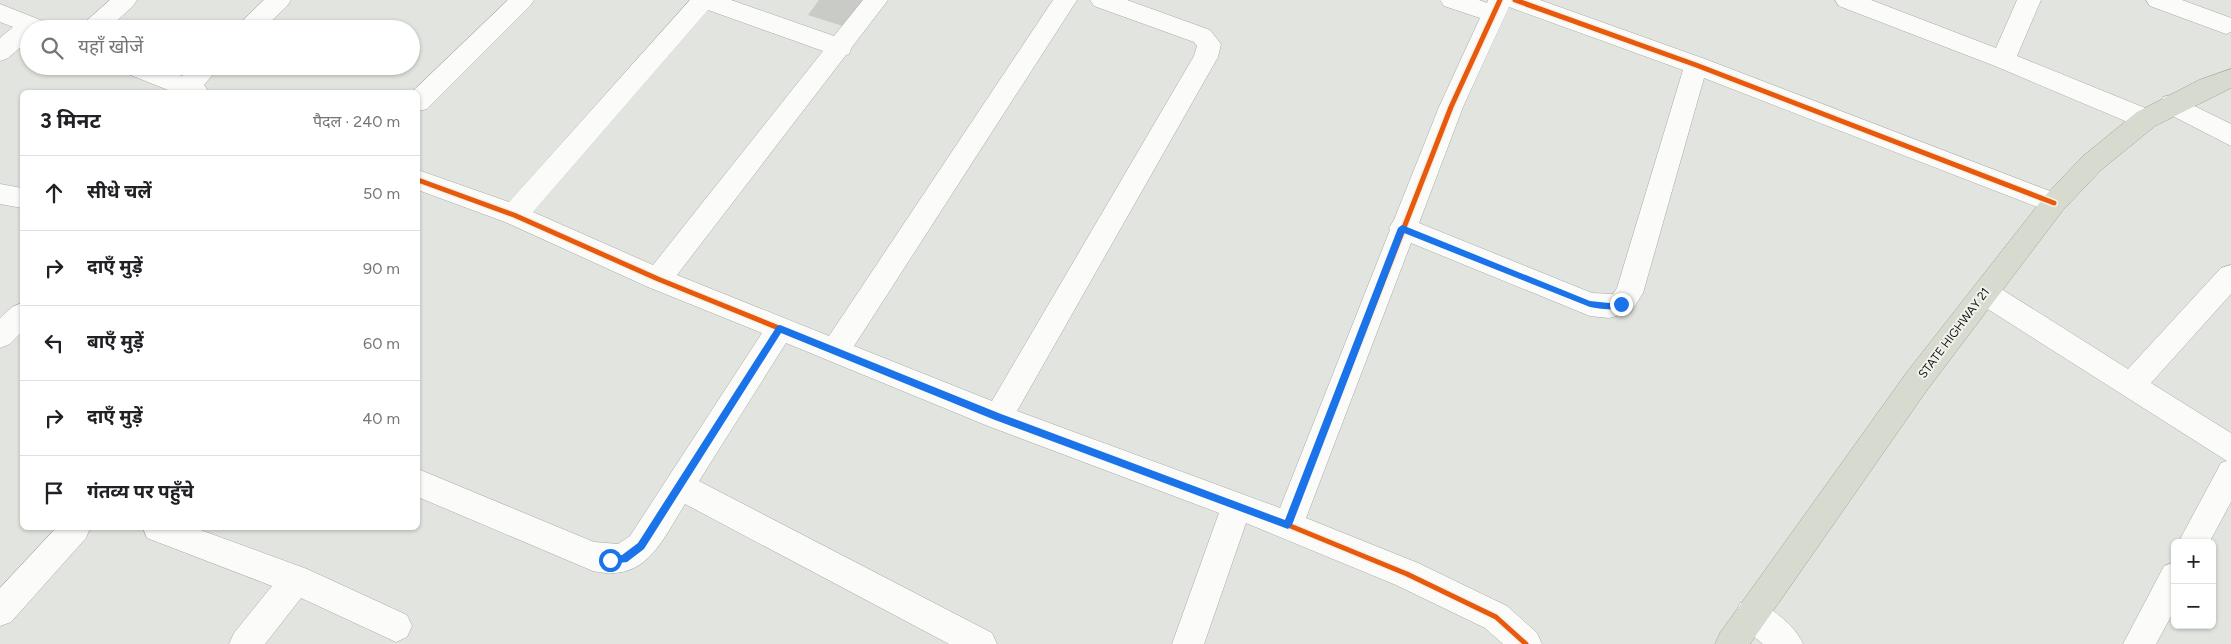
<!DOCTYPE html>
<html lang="hi">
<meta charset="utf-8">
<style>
body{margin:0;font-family:Figtree,"Noto Sans Devanagari",sans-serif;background:#f6f6f6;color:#202124}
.controls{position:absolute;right:15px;bottom:15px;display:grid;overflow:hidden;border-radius:8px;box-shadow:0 1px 4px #0004}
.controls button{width:45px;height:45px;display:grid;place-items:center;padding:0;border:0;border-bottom:1px solid #e0e0e0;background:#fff;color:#202124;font:25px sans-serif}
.stop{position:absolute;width:15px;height:15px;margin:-11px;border:4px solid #1a73e8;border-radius:50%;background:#fff}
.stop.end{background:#1a73e8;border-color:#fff;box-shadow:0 1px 5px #0008}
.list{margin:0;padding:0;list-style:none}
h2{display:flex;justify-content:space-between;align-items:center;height:65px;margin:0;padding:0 20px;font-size:21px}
h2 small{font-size:16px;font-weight:400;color:#757577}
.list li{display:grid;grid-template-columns:32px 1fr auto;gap:15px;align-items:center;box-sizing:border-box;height:75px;padding:0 20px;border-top:1px solid #e0e0e0}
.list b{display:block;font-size:19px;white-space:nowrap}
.list em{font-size:16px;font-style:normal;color:#757577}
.icon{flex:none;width:28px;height:28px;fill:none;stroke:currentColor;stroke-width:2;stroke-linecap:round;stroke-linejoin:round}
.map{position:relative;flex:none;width:2231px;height:644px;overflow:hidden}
.search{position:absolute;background:#fff;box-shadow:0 1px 4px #0004;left:20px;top:20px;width:400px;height:55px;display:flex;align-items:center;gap:12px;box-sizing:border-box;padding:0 18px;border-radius:28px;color:#757577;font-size:19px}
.panel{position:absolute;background:#fff;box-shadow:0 1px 4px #0004;left:20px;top:90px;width:400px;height:440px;border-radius:8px}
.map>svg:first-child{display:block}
.building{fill:#c9cbc7}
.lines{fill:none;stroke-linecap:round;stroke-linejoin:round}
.street-casing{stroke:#a9aaa6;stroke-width:1}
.highway-casing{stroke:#9fa396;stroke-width:1}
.street{fill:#fbfbfa;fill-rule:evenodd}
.highway{fill:#d7dbcf;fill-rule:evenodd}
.cycleway-casing{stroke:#f0f2eb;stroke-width:8}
.cycleway{stroke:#e8590c;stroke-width:5}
.route{fill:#1a73e8}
.labels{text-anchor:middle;stroke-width:4;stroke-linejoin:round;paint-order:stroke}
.street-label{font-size:12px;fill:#131411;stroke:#f0f2eb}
</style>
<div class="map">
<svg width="2231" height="644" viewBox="0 0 2231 644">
<rect width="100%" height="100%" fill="#e2e4df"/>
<polygon class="building" points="819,0 869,0 849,28 808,15"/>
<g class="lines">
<defs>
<g id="street">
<polygon points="110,0 137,0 133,6 108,29 80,29 84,23"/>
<polygon points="264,0 291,0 287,6 263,29 236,29 240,23"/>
<polygon points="508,0 534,0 530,6 427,109 418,111 418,92 412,92"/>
<path d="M690,0H731L834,36L863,0H888L852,47L849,54L846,55L677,275L829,336L1053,0H1077L854,346L992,401L1194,56L1197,46L1194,42L1094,6L1090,0H1127L1210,30L1221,44L1218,57L1017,411L1280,508L1390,230L1389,228L1394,220L1439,107L1480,18L1444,6L1440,0H1479L1487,3L1488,0H1540L1705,59L2063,196L2067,203L2063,210L2054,213L2045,210L1704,78L1643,293L1631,312L1609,318L1590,316L1411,243L1306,518L1418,563L1507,606L1537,633L1542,644H1503L1485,628L1396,585L1246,523L1204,644H1172L1219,513L988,426L786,343L699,481L992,633L997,644H949L685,504C661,542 646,583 593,571L418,497V469L594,542L618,544L630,536L762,333L648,287L505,222L418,190V170L509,202ZM1509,7L1683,70L1617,288L1613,294L1592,293L1419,223L1463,107ZM708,10L823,51L653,265L533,212Z"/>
<polygon points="1835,0 1871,0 1996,48 2017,0 2041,0 2017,56 2155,112 2158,119 2155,126 2146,129 2137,126 1995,66 1839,6"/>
<polygon points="2146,0 2182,0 2231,18 2231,32 2226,34 2218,31 2150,6"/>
<polygon points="0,4 48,23 52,29 29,29 29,40 8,58 0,61 0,38 13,27 0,22"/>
<polygon points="120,66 157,66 182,76 192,66 220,66 204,85 209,92 173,92 123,72"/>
<polygon points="2172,95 2231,124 2231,146 2163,111 2160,104 2163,97"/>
<polygon points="0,184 22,188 22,208 0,204"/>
<polygon points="2231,265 2231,294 2151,383 2231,433 2231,502 2209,543 2178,543 2221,463 2227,461 1975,301 1971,293 1975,285 1985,282 1995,285 2128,369 2221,268"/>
<polygon points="22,303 22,332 10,344 0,348 0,318 12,307"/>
<polygon points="56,528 90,528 86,538 11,622 0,626 0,588"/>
<polygon points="143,528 195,528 307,569 407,615 412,626 407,637 396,642 301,598 265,644 229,644 234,633 272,586 147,538"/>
<polygon points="2175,562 2175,609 2156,644 2123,644 2164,566"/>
<path d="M1751,599C1770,606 1795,625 1803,644H1763L1740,625L1735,614L1740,603Z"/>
</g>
<polygon id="highway" points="2231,69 2231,88 2155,126 2101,170 2063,210 1927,390 1750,644 1715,644 1720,633 1907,372 2045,196 2083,156 2137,112 2199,80"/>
</defs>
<use href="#street" class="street-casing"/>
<use href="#highway" class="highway-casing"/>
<use href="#street" class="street"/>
<use href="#highway" class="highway"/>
<defs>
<g id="cycleway">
<polyline points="1515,0 1696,65 2054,203"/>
<polyline points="418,180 514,215 658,279 998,417 1288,525 1407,574 1496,617 1526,644"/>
<polyline points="1288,525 1451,107 1500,0"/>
</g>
</defs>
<use href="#cycleway" class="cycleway-casing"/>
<use href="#cycleway" class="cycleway"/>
</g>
<path class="route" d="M1402,225L1590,301L1609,303L1621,300L1625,304C1617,312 1601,309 1590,307L1404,233L1292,525L1288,529L995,420L781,333L644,549L627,562L610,564L605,560L610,556L622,555L638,543L777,326L780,325L1001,414L1285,520L1398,228Z"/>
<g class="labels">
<g class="street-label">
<text transform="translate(1954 333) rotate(-53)" y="4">STATE HIGHWAY 21</text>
</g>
</g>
</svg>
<div class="controls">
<button>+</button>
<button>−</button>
</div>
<div class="stop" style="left:610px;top:560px"></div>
<div class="stop end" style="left:1621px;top:304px"></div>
<div class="search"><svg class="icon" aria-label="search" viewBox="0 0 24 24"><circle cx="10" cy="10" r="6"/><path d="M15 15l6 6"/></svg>यहाँ खोजें</div>
<section class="panel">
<h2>3 मिनट<small>पैदल · 240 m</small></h2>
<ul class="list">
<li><svg class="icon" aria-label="ahead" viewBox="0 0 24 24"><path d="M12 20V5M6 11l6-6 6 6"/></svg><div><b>सीधे चलें</b></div><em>50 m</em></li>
<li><svg class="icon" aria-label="right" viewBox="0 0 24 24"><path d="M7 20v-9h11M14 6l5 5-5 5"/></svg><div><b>दाएँ मुड़ें</b></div><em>90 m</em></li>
<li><svg class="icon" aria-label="left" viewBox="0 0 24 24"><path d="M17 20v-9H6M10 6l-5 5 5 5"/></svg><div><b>बाएँ मुड़ें</b></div><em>60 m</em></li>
<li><svg class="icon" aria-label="right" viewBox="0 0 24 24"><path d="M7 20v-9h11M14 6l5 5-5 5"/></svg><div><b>दाएँ मुड़ें</b></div><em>40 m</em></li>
<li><svg class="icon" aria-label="arrive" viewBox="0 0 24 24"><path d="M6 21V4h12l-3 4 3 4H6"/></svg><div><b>गंतव्य पर पहुँचे</b></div></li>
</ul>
</section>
</div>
